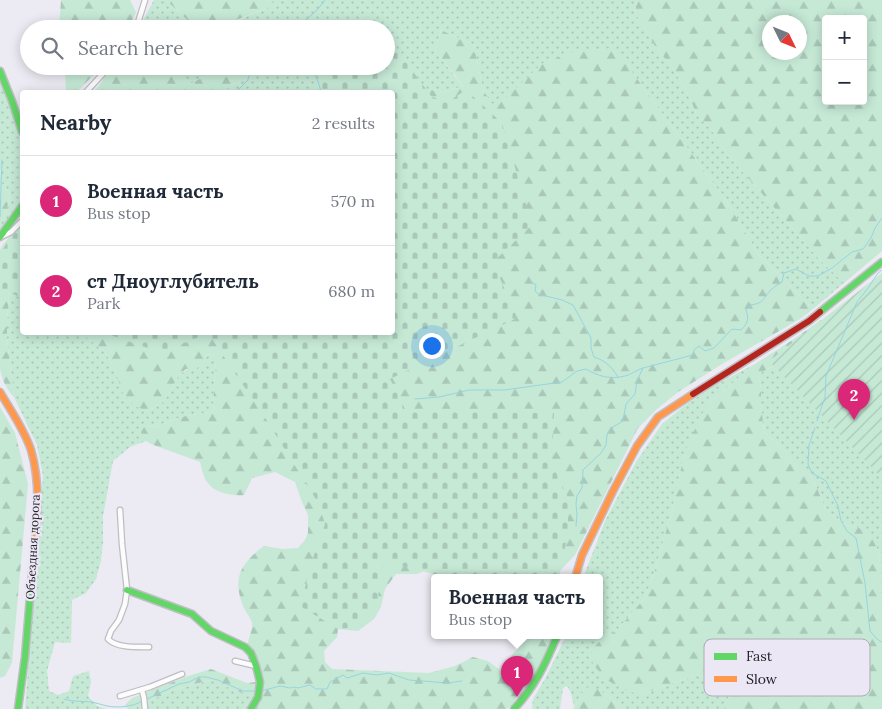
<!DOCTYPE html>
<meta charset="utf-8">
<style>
body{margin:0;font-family:Lora,serif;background:#f2f2f3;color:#1f2937}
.controls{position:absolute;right:15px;top:15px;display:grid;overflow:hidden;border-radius:5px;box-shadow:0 2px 12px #0003}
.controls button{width:45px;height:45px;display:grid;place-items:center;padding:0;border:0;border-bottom:1px solid #e0e1e3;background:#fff;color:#1f2937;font:25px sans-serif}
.compass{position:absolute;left:762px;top:15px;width:45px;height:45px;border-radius:50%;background:#fff;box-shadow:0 2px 12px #0003;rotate:133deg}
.you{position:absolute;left:431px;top:345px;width:18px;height:18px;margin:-12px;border:4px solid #fff;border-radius:50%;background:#1a73e8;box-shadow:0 0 0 8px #1a73e833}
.badge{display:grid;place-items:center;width:32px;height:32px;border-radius:50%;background:#db2777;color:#fff;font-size:16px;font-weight:700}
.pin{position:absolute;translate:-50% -41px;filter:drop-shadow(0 1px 2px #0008)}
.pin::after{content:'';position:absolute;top:26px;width:18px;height:15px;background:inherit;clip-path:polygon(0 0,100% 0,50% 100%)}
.popup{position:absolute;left:431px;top:574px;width:172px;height:65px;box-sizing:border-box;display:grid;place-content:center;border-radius:5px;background:#fff;filter:drop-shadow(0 1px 4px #0005);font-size:16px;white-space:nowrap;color:#747a83}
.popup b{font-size:19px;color:#1f2937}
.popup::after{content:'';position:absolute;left:50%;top:100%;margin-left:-10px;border:10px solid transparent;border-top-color:#fff}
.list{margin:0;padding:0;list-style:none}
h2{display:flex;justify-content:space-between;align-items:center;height:65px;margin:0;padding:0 20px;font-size:21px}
h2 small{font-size:16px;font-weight:400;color:#747a83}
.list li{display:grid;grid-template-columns:32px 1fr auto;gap:15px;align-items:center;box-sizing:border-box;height:90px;padding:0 20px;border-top:1px solid #e0e1e3}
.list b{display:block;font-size:19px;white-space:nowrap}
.list p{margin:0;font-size:16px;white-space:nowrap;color:#747a83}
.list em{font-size:16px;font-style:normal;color:#747a83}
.icon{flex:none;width:28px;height:28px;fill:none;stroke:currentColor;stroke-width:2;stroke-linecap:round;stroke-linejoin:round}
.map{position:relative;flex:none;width:882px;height:709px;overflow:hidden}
.search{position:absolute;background:#fff;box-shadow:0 2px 12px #0003;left:20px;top:20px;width:375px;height:55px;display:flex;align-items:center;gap:12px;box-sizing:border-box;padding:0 18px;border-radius:28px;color:#747a83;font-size:19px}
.panel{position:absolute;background:#fff;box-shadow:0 2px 12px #0003;left:20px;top:90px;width:375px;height:245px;border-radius:5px}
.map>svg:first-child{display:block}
.grass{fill:url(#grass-dots)}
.forest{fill:url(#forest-firs);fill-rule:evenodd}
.cemetery{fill:url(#cemetery-stones)}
.garden{fill:url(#garden-furrows)}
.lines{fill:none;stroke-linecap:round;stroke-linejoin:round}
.stream{stroke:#97d4e0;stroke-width:1}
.street-casing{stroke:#c0bec4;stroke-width:7}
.fast-casing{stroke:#c0bec4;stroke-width:9}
.slow-casing{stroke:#c0bec4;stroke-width:9}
.jam-casing{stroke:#c0bec4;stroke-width:9}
.street{stroke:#fcfcfd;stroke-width:4.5}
.fast{stroke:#63d668;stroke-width:6}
.slow{stroke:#ff974d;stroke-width:6}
.jam{stroke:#b3261e;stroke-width:6}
.labels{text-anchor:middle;stroke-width:4.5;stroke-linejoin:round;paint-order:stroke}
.street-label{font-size:12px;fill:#222126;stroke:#ebe7f5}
.key{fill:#ebe7f5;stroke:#afacb7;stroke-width:1}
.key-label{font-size:14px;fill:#222126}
</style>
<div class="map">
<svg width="882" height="709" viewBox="0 0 882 709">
<defs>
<pattern id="grass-dots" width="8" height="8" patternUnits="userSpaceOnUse" patternTransform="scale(1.25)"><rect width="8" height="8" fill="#c6e9d6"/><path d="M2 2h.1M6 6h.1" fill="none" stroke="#aac8b8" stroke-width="1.8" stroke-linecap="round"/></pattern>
<pattern id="forest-firs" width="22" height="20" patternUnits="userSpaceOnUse" patternTransform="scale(1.25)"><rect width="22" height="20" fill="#c6e9d6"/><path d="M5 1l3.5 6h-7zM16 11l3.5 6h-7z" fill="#aac8b8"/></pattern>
<pattern id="cemetery-stones" width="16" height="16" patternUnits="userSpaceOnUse" patternTransform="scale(1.25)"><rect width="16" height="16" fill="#c6e9d6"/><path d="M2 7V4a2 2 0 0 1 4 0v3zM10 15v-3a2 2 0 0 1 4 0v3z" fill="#aac8b8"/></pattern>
<pattern id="garden-furrows" width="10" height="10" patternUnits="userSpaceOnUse" patternTransform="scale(1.25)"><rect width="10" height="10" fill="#c6e9d6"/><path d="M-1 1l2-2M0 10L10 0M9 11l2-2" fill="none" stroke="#aac8b8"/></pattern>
</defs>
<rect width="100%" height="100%" fill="#eceaf2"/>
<g class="grass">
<polygon points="154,0 166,0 197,29 142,29 140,26"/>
<polygon points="264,0 637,0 635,13 655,46 674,70 686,90 697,115 711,129 728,155 821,261 844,283 813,309 759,255 727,202 645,90 613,46 607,49 577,51 542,64 495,109 483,90 474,45 441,30 435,51 463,86 446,92 431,90 416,87 392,92 386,66 386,29 377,29 364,15 353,29 213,29 236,21 276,4"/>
<polygon points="171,66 225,66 190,84"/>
<polygon points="294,66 343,66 340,92 219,92 264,70"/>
<polygon points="0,80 22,141 22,196 18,207 0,232 0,226 6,213 10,195 2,180 0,169"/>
<polygon points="22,225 22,332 82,333 106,353 116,373 121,387 150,410 163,402 168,395 179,375 210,354 213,355 216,361 213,402 215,409 209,412 181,417 157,426 144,427 143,437 146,441 130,447 113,461 103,516 103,542 101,561 96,579 86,593 72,600 71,643 55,642 47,671 49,691 58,695 69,691 73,676 89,671 91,682 88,696 97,706 107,709 25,709 43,476 37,445 14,397 7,338 7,322 9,296 14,280 7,254 2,246 10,236"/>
<polygon points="755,364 710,402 684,455 671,514 653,577 644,599 617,630 598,643 643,694 698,674 720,684 729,695 724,709 626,709 599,690 585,688 578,702 574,707 571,693 567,686 563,688 560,709 532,709 533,699 546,677 566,636 600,636 600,578 583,578 605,521 636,462 662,424 684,406 715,385"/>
<polygon points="772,367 786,374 832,409 882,414 882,597 880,590 880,562 877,548 859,528 846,525 835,517 825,508 814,481 793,462 784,450 764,432 761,402 761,388 758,374"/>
<polygon points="211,680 253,697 247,709 133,709 173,690"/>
</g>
<g class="forest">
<polygon points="61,0 130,0 136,12 128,29 59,29"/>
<polygon points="166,0 264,0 277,4 213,29 197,29"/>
<path d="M637,0H882V251L844,283L821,261L728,155L711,129L697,115L686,90L674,70L655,46L635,13ZM826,19H863V101H826ZM770,22H800V52H770Z"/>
<polygon points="364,15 375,20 377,29 353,29"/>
<path d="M441,30L474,45L483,90L495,108L542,64L577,50L607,49L613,45L645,90L727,202L759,255L813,309L800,319L722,364L678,392L657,409L638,428L575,555L553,578L434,567L417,574H396L385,589L381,607L374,619L358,631L338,629L337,637L324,651L325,662L332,669L429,673L455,666L473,657L488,661L511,678L516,689V698L513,705L506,709H255L260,703L247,695L210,680L173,690L133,709H128L125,705L132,698L185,677L211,669L247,683L263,681L257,659L248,643C249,637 253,629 252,623C251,618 245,611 243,606C232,578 241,563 264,546L283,549L298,548L305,540L308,533V515L302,502L295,482L275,472L252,478L244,495C232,496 214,493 207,482C203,477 202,468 200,462L151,444C145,441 143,438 141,432L144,427L157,426L181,417L209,412L215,409L213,402L216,362L213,355L210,354L205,357L204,364L197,368L186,369L179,375L168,395L163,402L150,410L142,409L135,406L123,394L116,373L106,353L82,333L392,332L416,87L431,90L446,92L463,86L455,75L435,51Z"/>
<polygon points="65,66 102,66 77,92 66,92"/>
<polygon points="111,66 171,66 190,84 225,66 294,66 264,70 219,92 93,92 99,86"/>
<polygon points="0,169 2,180 10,195 6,213 0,226"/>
<path d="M2,246L7,254L14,280L9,296L7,322V338L14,397C6,389 2,379 0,369V250Z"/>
<polygon points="821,320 840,331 832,409 815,410 792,389 786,374 772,367 758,374 761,388 761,402 764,432 784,450 793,462 814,481 825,508 835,517 846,525 859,528 870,535 877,548 880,562 880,590 882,597 882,709 724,709 729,695 720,684 698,674 643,694 629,692 605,679 593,664 591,657 592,650 598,643 617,630 644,599 653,577 671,514 684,455 700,417 710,402 755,364 797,337"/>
<polygon points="0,407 15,433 28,484 12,663 5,676 0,678"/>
<path d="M529,636H554L545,659L526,689C521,679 513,669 509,660L511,656Z"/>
<polygon points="592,687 599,690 626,709 573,709 578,702 585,688"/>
</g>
<g class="cemetery">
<polygon points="386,35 431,96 442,101 452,99 466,90 502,123 532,225 493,262 517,318 390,379 406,411 554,413 552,464 568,498 568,532 559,578 449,578 383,561 378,598 372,614 358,627 338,629 300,606 312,561 325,524 321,511 317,501 264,416 208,333 162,353 105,333 392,332 392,92 297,92 306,92 328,66 386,66"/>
<polygon points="22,226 22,298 0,288 0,254 10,238"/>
</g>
<polygon class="garden" points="882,273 882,478 769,361"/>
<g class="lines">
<g class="stream">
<polyline points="296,29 318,9 325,0"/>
<polyline points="305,29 306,20"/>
<path d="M309,66C316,74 319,83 321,92"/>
<polyline points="236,92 248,80 250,71 256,66"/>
<polyline points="0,217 2,160"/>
<path d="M530,281L536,285L535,291L538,294L562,300L573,305L591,338V348L594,357C606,361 611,366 618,377"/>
<path d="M415,399L439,397L469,390H504L562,382L577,371L586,369C598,376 610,380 625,376C631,375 636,370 643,368L693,355L694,350L699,346L705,351L714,348L732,329L741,330C748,323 749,319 746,310L750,305C766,303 762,298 772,289C775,286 779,284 782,282L784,273L796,269L809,276H818L832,268L852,252L863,249L871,238L875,228L882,218"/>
<polyline points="817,421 825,397 826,376 857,302 868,288 878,273 882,270"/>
<polyline points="815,428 809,445 808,464 812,473 826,481 838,506 841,521 847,531 856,538 865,583 870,631 876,638 881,642 882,641"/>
<polyline points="576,526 577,515 576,504 577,496 582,488 583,470 601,453 606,445 607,435 613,427 623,421 626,404 635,394 637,381 643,368"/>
<polyline points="261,691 280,686 290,688 295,687 298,688 310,685 316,689 327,689 330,682 343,675 347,678 363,673 377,675 389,673 409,680 448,683 462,681"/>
<path d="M64,699C74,702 82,701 92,702C97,703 102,705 107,706C118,708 133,707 142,701"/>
<polyline points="147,699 179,684 189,682 199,677 206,677 218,680 243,691 257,691"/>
</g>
<defs>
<g id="street">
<polyline points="136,29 145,0"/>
<polyline points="86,92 110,66"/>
<polyline points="1,237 11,232 22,221"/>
<path d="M120,510L122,544L127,590L125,604L119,620L111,631L108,639C116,648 137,647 149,647"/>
<polyline points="235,661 256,666"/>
<polyline points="142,690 144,698 145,709"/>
<polyline points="120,696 150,687 182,674"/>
</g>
<g id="fast">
<polyline points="0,71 12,101 22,132"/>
<polyline points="0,237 22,206"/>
<polyline points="820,312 882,262"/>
<polyline points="127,590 192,614 211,631 245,647 251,653 256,666 260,682 258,697 251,709"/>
<polyline points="18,709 25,657 31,586"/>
<path d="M514,709C534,688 546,663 557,636"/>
</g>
<g id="slow">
<path d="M0,392C11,411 24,429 31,450C44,494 34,541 31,586"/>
<polyline points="575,578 582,555 613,491 637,446 658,417 693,394"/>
</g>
<polyline id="jam" points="693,394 809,321 820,312"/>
</defs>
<use href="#street" class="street-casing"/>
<use href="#fast" class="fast-casing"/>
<use href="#slow" class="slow-casing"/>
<use href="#jam" class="jam-casing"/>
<use href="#street" class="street"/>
<use href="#fast" class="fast"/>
<use href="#slow" class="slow"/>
<use href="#jam" class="jam"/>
</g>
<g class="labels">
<g class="street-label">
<text transform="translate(33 547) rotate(-87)" y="4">Объездная дорога</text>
</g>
</g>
<rect x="704" y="639" width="166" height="57" rx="8" class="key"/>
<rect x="714" y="653" width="23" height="7" fill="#63d668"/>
<rect x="714" y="676" width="23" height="6" fill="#ff974d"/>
<g class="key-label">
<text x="746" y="661">Fast</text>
<text x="746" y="684">Slow</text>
</g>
</svg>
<div class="controls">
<button>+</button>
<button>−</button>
</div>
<svg class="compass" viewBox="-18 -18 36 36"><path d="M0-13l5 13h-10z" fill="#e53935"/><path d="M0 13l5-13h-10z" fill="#747a83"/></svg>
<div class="you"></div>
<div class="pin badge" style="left:517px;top:697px">1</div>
<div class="popup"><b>Военная часть</b>Bus stop</div>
<div class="pin badge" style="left:854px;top:420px">2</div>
<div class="search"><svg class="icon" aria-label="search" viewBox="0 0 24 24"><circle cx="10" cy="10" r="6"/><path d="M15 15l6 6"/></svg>Search here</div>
<section class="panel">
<h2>Nearby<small>2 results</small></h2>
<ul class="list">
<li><span class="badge">1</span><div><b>Военная часть</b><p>Bus stop</p></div><em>570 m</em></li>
<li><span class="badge">2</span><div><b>ст Дноуглубитель</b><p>Park</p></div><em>680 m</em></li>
</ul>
</section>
</div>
